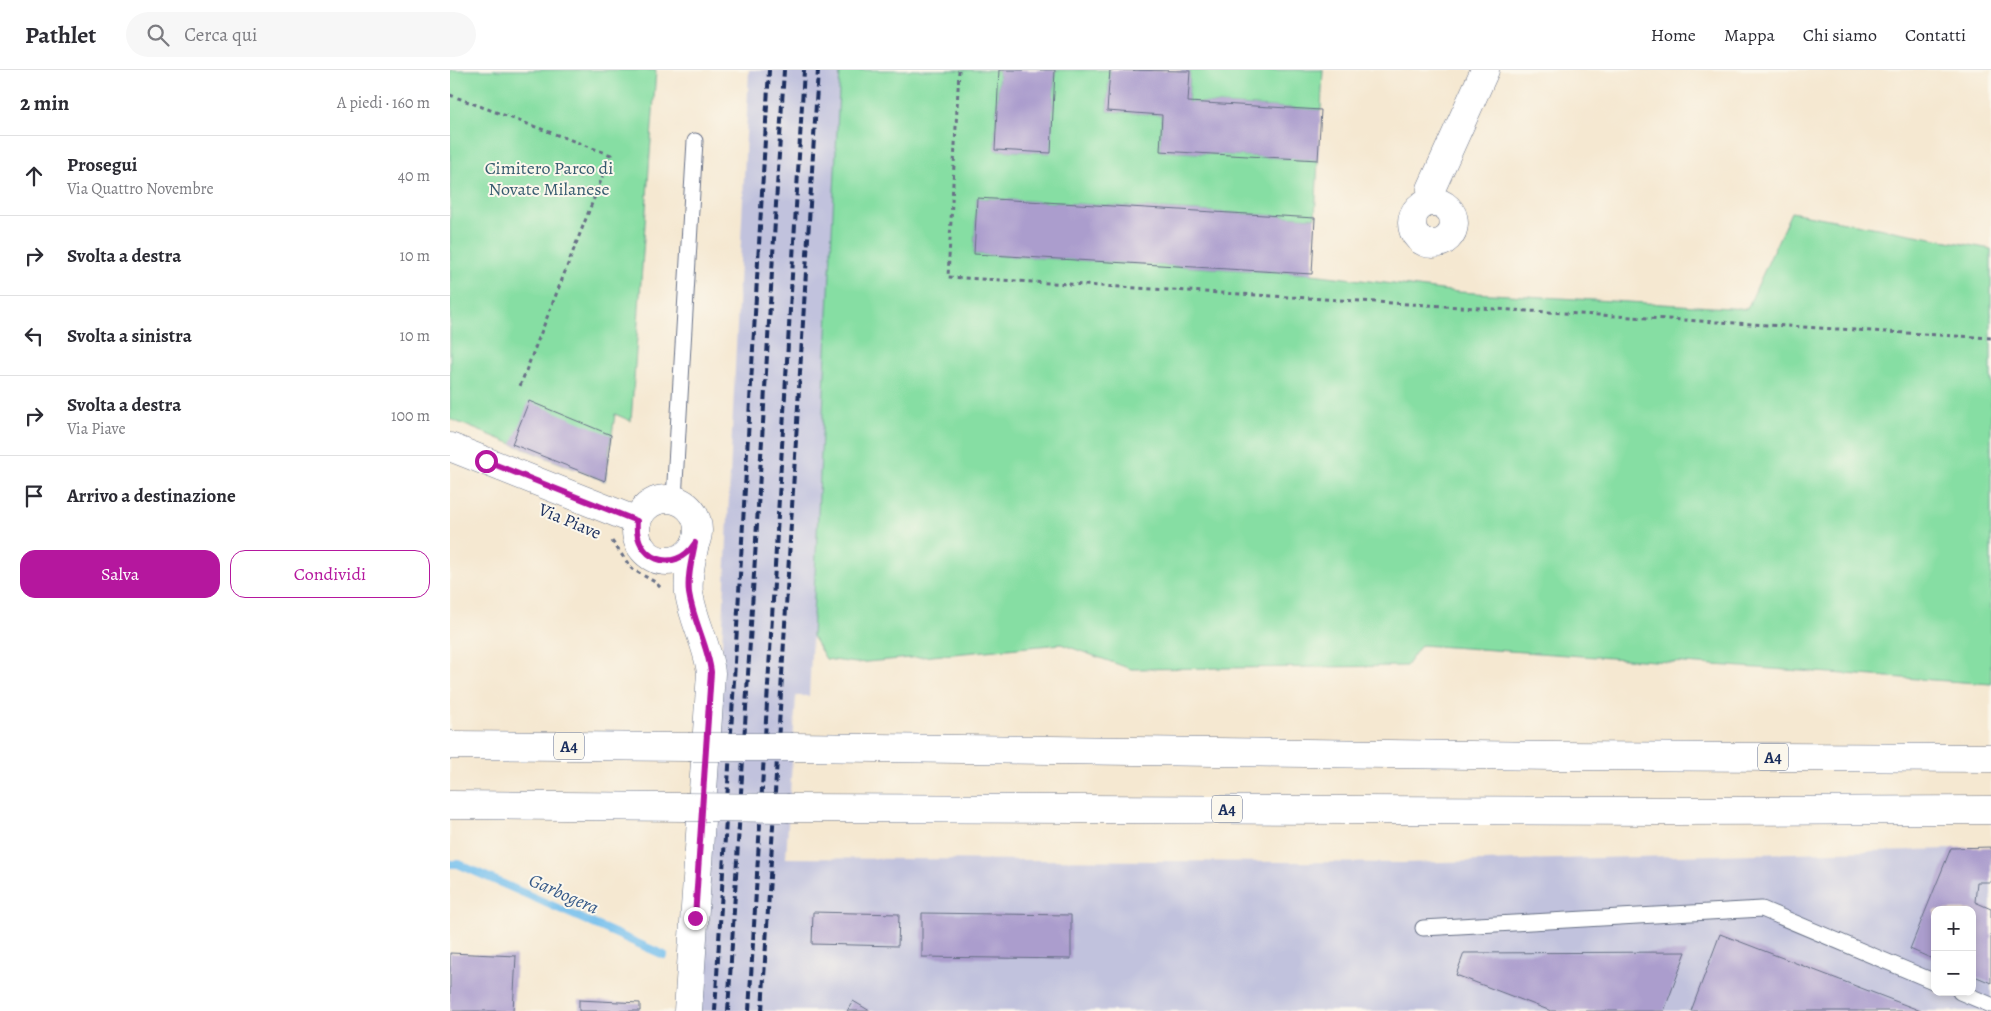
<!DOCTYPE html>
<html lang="it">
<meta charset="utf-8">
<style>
body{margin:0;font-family:Alegreya,serif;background:#f7f7f7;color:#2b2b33}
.controls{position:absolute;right:15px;bottom:15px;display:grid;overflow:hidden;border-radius:10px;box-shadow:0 2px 8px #0003}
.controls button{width:45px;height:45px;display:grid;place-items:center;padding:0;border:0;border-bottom:1px solid #e1e1e2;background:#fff;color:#2b2b33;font:25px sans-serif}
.stop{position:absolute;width:15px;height:15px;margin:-11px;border:4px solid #b5179e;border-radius:50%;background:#fff}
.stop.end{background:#b5179e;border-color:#fff;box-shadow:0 1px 5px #0008}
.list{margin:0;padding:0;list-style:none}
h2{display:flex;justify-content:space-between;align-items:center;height:65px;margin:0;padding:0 20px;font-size:21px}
h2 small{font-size:16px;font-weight:400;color:#7c7c81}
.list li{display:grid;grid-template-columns:32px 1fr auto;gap:15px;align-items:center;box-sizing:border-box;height:80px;padding:0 20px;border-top:1px solid #e1e1e2}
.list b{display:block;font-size:19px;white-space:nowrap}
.list p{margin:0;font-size:16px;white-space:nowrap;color:#7c7c81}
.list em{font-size:16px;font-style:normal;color:#7c7c81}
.actions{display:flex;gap:10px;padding:15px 20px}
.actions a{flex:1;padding:11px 0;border:1px solid #b5179e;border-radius:15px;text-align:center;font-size:18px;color:#b5179e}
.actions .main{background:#b5179e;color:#fff}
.icon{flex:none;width:28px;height:28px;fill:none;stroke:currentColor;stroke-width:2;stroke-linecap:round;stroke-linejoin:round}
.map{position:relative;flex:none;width:1541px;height:941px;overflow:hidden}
header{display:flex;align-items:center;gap:30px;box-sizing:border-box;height:70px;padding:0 25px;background:#fff;border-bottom:1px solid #e1e1e2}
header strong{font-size:24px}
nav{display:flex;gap:28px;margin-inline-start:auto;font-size:18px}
.search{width:350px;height:45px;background:#f7f7f7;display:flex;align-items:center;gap:12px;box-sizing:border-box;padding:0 18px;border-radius:28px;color:#7c7c81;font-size:19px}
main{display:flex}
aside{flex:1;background:#fff}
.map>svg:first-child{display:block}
.industrial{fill:#c1c2dd;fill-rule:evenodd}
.green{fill:#86dea3;stroke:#508680}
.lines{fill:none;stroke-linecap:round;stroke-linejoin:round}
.stream{stroke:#74bfed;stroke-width:8}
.building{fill:#ab9dcd}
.lane-casing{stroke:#677086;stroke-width:17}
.street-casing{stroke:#677086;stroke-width:29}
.highway-casing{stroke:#677086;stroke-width:29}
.path{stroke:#677086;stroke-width:3;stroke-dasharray:4 4;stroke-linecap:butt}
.lane{stroke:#fff;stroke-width:15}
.street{stroke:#fff;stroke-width:28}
.highway{stroke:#fff;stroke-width:28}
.rail{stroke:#1b2f5e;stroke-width:4;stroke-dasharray:8 4;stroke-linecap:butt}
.highway-bridge-casing{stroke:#677086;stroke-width:29;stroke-linecap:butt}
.highway-bridge{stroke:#fff;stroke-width:28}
.route{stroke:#b5179e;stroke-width:6}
.labels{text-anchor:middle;stroke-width:4;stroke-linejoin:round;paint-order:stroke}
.shield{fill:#fbf7ec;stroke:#5e6b89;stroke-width:1}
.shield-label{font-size:16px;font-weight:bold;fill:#1b2f5e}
.park-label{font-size:18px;fill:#365b6f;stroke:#fbf7ec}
.street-label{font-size:18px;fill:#1b2f5e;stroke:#fbf7ec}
.water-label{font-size:19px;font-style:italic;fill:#365a89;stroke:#fbf7ec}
</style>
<header>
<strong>Pathlet</strong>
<div class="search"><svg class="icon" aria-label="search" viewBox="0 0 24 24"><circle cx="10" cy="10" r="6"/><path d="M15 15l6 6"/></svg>Cerca qui</div>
<nav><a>Home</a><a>Mappa</a><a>Chi siamo</a><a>Contatti</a></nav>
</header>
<main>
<aside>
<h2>2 min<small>A piedi · 160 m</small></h2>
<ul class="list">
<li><svg class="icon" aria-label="ahead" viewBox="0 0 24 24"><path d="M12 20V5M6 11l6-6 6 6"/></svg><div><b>Prosegui</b><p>Via Quattro Novembre</p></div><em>40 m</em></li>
<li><svg class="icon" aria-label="right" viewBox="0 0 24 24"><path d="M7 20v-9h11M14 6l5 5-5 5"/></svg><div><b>Svolta a destra</b></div><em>10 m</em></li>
<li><svg class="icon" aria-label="left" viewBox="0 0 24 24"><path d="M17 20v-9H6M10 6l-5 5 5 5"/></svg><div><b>Svolta a sinistra</b></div><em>10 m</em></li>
<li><svg class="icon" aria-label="right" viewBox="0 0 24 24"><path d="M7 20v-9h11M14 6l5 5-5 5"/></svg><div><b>Svolta a destra</b><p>Via Piave</p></div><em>100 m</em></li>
<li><svg class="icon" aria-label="arrive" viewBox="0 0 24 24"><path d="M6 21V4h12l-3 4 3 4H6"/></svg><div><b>Arrivo a destinazione</b></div></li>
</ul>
<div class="actions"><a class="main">Salva</a><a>Condividi</a></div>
</aside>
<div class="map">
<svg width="1541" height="941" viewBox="0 0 1541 941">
<rect width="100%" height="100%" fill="#fbf7ec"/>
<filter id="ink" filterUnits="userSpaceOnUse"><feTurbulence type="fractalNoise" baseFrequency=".02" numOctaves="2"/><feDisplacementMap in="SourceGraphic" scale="10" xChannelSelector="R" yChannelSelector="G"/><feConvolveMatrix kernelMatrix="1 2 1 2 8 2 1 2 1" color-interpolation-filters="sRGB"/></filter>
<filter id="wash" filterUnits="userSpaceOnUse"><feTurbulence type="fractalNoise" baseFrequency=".0096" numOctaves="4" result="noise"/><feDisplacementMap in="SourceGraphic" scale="20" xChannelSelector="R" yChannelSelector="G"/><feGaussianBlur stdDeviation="1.12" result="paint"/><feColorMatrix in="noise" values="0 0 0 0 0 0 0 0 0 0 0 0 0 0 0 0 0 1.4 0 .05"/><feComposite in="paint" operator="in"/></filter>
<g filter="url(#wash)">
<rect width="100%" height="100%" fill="#f5e8d1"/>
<path class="industrial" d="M299,0H390L359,626H346L336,788L953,793L1541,778V941H249L271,597ZM1485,840H1522V922H1485Z"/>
<g class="green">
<polygon points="0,0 206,0 181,351 165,344 155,411 0,349"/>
<polygon points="390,0 549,0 545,80 600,83 605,0 660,0 657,41 712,45 710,81 868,90 865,148 527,128 524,184 862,204 1008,222 1297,239 1341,142 1541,179 1541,614 971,575 956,596 681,599 611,574 406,593 376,589 362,566"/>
<polygon points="731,0 873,0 871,40 738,32 740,1"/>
</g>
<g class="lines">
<polyline class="stream" points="0,794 8,794 214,885"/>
</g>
<g id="blocks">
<g class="building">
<polygon points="549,0 605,0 601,83 545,80"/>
<polygon points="660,0 740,1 738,32 871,40 868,90 710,81 712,45 657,41"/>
<polygon points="527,128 865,148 862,204 524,184"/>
<polygon points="79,331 161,365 155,411 62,374"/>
<polygon points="1541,777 1541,812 1527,812 1525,832 1541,839 1541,913 1522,905 1522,840 1485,840 1485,890 1460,879 1501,778"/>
<polygon points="363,842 449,844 448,876 362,874"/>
<polygon points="472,843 621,845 621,889 472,887"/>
<polygon points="1270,864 1471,941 1241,941"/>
<polygon points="1236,882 1214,941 1101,941 1006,905 1014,883"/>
<polygon points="0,883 66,886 63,941 0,941"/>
<polygon points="129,930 190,933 190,941 129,941"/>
<polygon points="403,931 420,941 397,941"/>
</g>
</g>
</g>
<g filter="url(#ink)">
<use href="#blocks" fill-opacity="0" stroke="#677086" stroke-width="1"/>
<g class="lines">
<defs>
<g id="lane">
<polyline points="224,429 245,71"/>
<polyline points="973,858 1312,839 1485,912"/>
<polyline points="1510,922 1541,935"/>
</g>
<g id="street">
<circle cx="983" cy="153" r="21"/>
<polyline points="983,132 981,119 1035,0"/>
<polyline points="0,377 187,451"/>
<circle cx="217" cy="460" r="31"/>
<path d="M238,941L261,603C258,575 243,551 239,523C237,506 242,489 245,473"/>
</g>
<g id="highway">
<polyline points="0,675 238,677"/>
<polyline points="343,677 1104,686 1541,688"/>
<polyline points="0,735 235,737"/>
<polyline points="339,738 1215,741 1541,740"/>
</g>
</defs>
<use href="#lane" class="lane-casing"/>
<use href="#street" class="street-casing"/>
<use href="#highway" class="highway-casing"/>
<g class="path">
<polyline points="509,0 498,207 1541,268"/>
<polyline points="0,25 161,85 70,316"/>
<polyline points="162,471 182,499 205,512 212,519"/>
</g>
<use href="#lane" class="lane"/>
<use href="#street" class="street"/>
<use href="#highway" class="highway"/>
<g class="rail">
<polyline points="265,941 319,0"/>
<polyline points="278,941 334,0"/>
<polyline points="299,941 354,0"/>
<polyline points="312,941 368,0"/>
</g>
<defs>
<g id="highway-bridge">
<polyline points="238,677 343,677"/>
<polyline points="235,737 339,738"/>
</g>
</defs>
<use href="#highway-bridge" class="highway-bridge-casing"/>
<use href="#highway-bridge" class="highway-bridge"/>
</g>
</g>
<g class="lines" filter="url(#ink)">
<path class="route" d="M36,391L187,451C183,489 224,506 245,473C242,489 237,506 239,523C243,551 258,575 261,602L245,848"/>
</g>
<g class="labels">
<g class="shield">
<rect x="104" y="662.5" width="30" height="27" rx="4"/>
<rect x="1308" y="673.5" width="30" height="27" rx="4"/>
<rect x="762" y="725.5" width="30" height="27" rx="4"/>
</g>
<g class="shield-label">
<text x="119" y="682">A4</text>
<text x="1323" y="693">A4</text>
<text x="777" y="745">A4</text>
</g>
<g class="park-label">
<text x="99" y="104">Cimitero Parco di<tspan x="99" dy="21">Novate Milanese</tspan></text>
</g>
<g class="street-label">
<text transform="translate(120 451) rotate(23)" y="6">Via Piave</text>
</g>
<g class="water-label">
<text transform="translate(114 823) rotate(24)" y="7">Garbogera</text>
</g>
</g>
</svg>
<div class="controls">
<button>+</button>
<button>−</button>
</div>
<div class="stop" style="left:36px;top:391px"></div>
<div class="stop end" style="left:245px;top:848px"></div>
</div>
</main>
